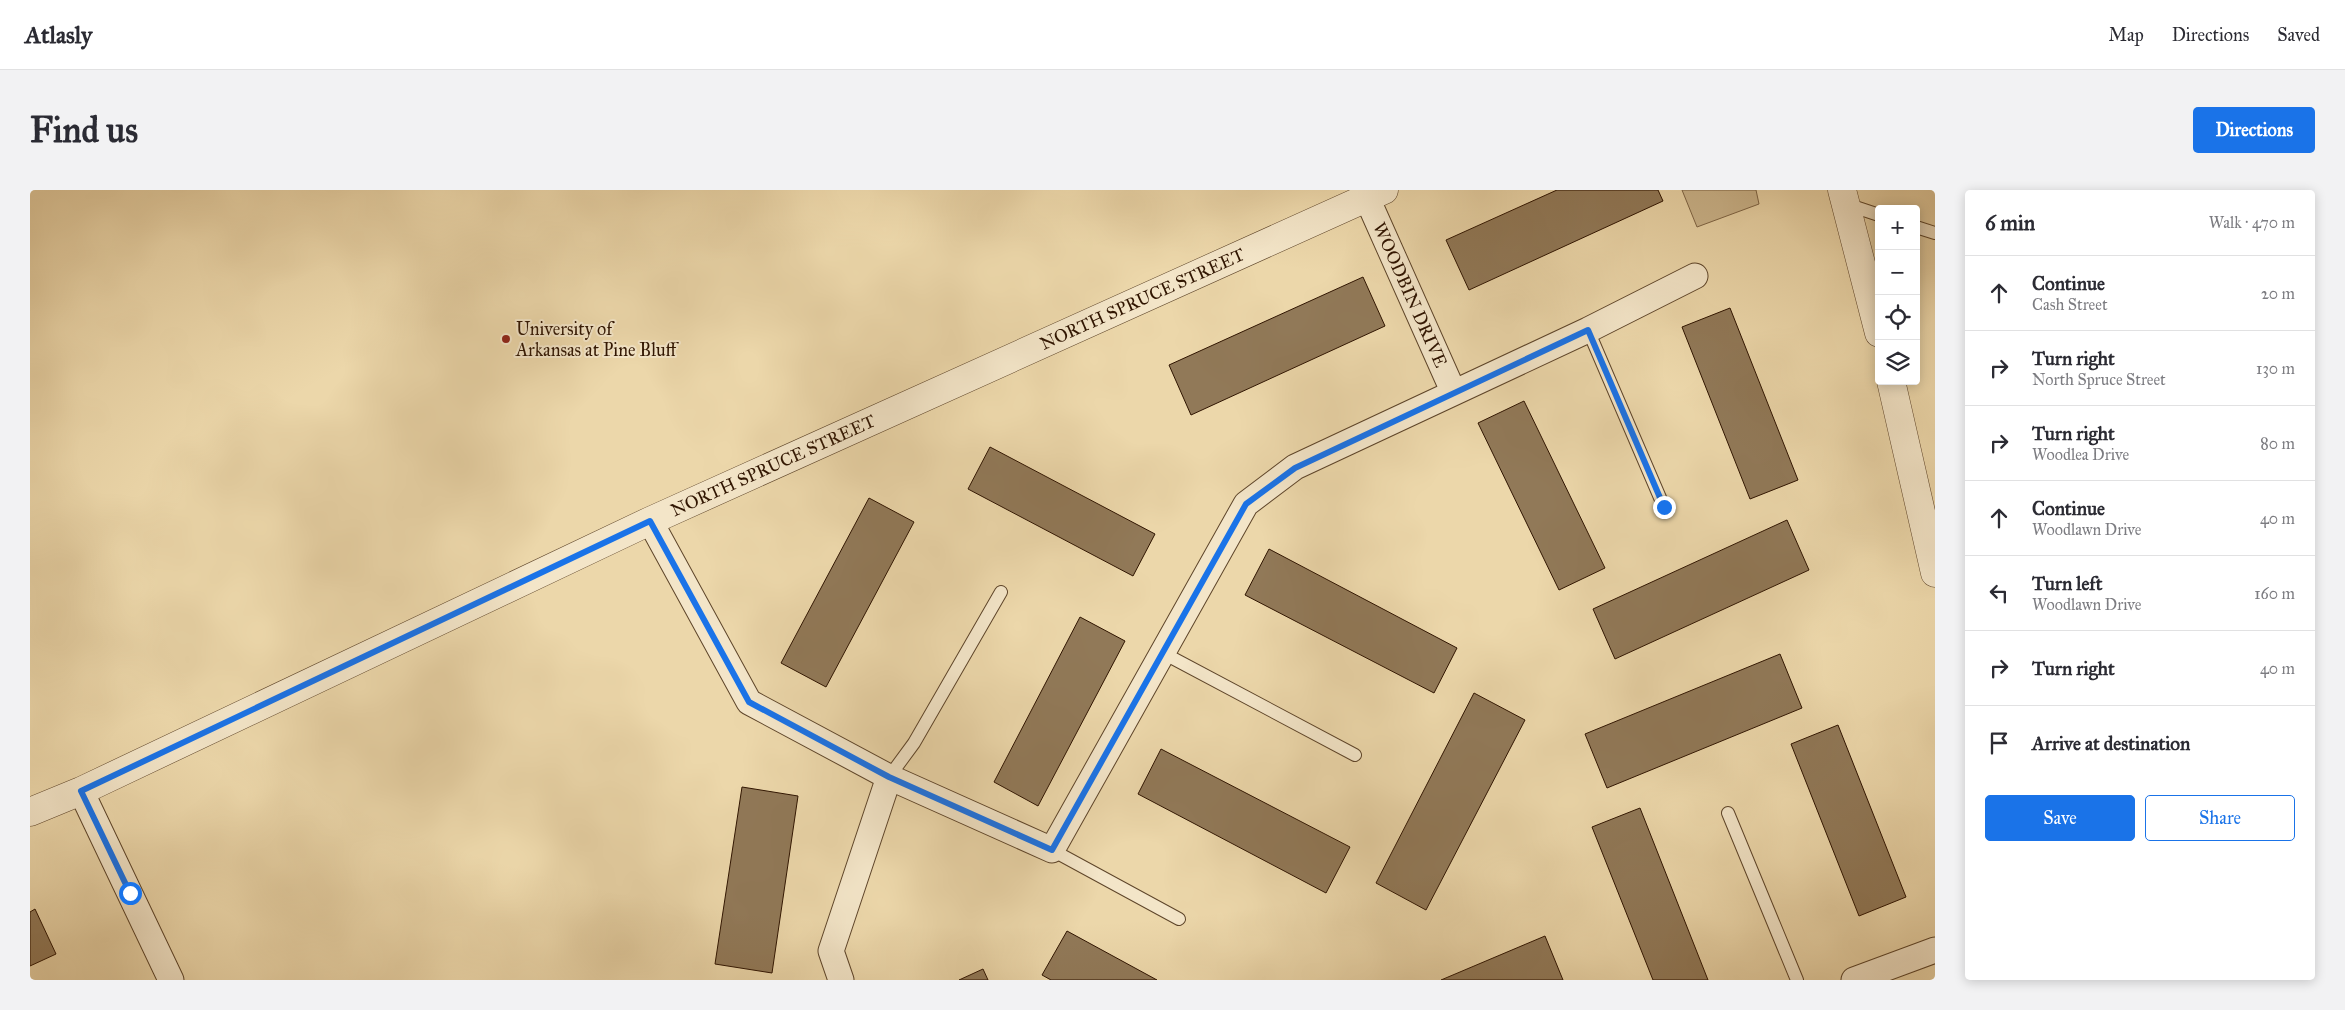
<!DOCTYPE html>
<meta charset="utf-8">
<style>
body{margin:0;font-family:"IM FELL Great Primer",serif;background:#f2f2f3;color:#2b2b33}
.controls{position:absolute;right:15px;top:15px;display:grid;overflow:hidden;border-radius:5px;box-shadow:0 2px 12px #0003}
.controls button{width:45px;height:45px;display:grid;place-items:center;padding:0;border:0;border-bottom:1px solid #e1e1e2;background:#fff;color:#2b2b33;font:25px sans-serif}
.stop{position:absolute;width:15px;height:15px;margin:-11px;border:4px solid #1a73e8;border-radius:50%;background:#fff}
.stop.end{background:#1a73e8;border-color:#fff;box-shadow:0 1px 5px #0008}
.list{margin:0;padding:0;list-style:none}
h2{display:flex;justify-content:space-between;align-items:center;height:65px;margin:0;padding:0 20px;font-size:21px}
h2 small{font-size:16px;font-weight:400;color:#7c7c81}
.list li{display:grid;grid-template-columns:32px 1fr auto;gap:15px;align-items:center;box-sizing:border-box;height:75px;padding:0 20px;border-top:1px solid #e1e1e2}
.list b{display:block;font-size:19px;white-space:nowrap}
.list p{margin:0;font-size:16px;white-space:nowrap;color:#7c7c81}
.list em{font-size:16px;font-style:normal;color:#7c7c81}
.actions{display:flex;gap:10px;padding:15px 20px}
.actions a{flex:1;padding:11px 0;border:1px solid #1a73e8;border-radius:5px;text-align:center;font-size:18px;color:#1a73e8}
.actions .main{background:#1a73e8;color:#fff}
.icon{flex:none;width:28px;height:28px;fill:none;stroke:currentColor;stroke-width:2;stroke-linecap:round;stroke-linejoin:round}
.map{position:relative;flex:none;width:1905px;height:790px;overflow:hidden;border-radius:5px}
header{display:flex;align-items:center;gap:30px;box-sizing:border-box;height:70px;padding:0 25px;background:#fff;border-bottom:1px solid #e1e1e2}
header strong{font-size:24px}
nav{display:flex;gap:28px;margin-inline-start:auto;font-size:18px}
.intro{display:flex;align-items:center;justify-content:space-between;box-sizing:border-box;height:120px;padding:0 30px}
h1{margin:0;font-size:35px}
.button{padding:12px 22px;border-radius:5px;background:#1a73e8;color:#fff;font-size:18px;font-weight:700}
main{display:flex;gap:30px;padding:0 30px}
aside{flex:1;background:#fff;border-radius:5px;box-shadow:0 2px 12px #0003}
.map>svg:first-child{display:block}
.green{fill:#ccb68d;stroke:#7e6546}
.building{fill:#917958;stroke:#2f1400}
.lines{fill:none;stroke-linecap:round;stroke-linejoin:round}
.service-casing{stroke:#5e452a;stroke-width:14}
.minor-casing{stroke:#5e452a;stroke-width:27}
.tertiary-casing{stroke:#5e452a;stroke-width:29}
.service{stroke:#f3e5c8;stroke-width:12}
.minor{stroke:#f3e5c8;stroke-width:25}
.tertiary{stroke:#f3e5c8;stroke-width:28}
.route{stroke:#1a73e8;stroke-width:6}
.poi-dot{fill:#8f2418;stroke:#f3e5c8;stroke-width:2}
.labels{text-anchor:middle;stroke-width:4;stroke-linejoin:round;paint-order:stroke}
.street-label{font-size:18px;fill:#2f1400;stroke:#f3e5c8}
.poi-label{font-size:18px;fill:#2f1400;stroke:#f3e5c8;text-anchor:start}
</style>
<header>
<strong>Atlasly</strong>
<nav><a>Map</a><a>Directions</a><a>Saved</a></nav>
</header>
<div class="intro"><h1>Find us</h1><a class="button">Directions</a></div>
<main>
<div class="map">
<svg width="1905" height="790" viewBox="0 0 1905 790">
<rect width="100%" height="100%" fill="#ecd7aa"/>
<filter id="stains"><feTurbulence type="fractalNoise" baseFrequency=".004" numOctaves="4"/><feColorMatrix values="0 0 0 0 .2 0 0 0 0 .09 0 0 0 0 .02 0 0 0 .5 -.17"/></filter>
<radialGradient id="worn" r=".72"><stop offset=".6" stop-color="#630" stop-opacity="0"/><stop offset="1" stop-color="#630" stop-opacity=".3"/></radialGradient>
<polygon class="green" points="1652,0 1726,0 1729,14 1667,37"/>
<g class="building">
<polygon points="1527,0 1628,0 1633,11 1439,100 1416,50"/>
<polygon points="1333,87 1355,136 1161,225 1139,175"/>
<polygon points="1700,118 1768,290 1720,309 1652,137"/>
<polygon points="1494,211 1575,378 1529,400 1448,233"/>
<polygon points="960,257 1125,344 1103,386 938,299"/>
<polygon points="839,308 884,332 796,497 751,473"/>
<polygon points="1757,330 1779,380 1585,469 1563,419"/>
<polygon points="1239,359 1427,458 1404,503 1215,405"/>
<polygon points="1050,427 1095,451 1008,616 964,592"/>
<polygon points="1750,464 1772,518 1577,598 1555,544"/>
<polygon points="1444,503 1495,530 1396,720 1346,693"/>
<polygon points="1808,535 1876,707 1829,726 1761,554"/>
<polygon points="1131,559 1320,657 1296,703 1108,604"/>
<polygon points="712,597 768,606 742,783 685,774"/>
<polygon points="1610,618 1678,790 1623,790 1562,637"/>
<polygon points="5,719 26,764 0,776 0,722"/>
<polygon points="1037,741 1127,790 1021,790 1012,785"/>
<polygon points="1515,746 1533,790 1411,790"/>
<polygon points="953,779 958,790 929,790"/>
</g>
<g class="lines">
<defs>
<g id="service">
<polyline points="1816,14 1849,25"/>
<polyline points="1886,37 1905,43"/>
<polyline points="1558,140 1634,317"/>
<polyline points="1133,463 1325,565"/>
<polyline points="859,587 884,553 971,402"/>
<polyline points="1698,623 1767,790"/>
<polyline points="1022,660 1149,729"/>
</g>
<g id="minor">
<path id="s1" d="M1337,8L1423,201"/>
<polyline points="620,331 719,512 859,587 1022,660 1216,314 1265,277 1558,140 1665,86"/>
<polyline points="51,601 141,790"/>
<polyline points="811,790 801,761 859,587"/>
<polyline points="1824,790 1905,760"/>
</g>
<g id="tertiary">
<polyline points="1812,0 1849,143"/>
<polyline points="1861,191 1905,383"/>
<path id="s2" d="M0,622L51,601L620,331L1354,0"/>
</g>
</defs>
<use href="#service" class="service-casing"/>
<use href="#minor" class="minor-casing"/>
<use href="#tertiary" class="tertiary-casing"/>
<use href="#service" class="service"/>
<use href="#minor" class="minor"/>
<use href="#tertiary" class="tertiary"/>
</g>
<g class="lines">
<polyline class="route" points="100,703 51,601 620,331 719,512 859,587 1022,660 1216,314 1265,278 1558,140 1634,317"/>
</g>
<circle class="poi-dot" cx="476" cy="149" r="5"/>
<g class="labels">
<g class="street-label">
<text dy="6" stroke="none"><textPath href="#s1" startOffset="106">WOODBIN DRIVE</textPath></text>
<text dy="6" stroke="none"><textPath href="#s2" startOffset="1225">NORTH SPRUCE STREET</textPath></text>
<text dy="6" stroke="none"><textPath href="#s2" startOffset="820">NORTH SPRUCE STREET</textPath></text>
</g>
<g class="poi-label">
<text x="486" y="145">University of<tspan x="486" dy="21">Arkansas at Pine Bluff</tspan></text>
</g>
</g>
<rect width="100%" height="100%" filter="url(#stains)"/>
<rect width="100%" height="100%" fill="url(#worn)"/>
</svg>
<div class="controls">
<button>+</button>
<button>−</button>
<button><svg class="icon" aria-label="locate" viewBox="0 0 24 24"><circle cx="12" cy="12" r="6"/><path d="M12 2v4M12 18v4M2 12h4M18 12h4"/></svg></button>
<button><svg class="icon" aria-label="layers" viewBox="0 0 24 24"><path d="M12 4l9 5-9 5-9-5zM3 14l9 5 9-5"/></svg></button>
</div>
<div class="stop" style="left:100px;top:703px"></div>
<div class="stop end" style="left:1634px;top:317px"></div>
</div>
<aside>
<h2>6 min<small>Walk · 470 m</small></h2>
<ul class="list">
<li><svg class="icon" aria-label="ahead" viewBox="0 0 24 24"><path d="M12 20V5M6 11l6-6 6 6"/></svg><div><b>Continue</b><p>Cash Street</p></div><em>20 m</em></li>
<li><svg class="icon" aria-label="right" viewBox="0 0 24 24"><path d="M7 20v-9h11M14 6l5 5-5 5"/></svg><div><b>Turn right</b><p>North Spruce Street</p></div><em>130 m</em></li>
<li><svg class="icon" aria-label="right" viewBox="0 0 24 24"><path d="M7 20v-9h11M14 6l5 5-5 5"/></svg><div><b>Turn right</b><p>Woodlea Drive</p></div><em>80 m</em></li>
<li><svg class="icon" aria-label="ahead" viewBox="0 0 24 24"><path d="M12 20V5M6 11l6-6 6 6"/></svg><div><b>Continue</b><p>Woodlawn Drive</p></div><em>40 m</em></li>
<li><svg class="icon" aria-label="left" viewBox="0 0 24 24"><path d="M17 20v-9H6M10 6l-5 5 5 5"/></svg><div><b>Turn left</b><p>Woodlawn Drive</p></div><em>160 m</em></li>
<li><svg class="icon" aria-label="right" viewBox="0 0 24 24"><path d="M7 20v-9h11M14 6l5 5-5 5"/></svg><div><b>Turn right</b></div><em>40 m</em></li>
<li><svg class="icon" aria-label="arrive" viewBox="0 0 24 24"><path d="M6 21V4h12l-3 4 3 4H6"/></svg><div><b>Arrive at destination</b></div></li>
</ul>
<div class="actions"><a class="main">Save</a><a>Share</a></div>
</aside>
</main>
